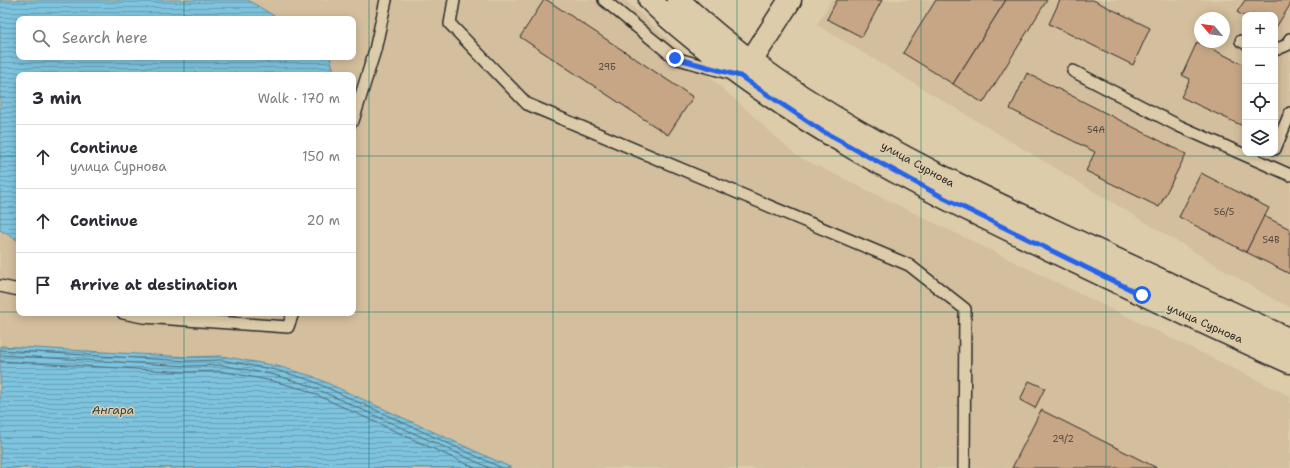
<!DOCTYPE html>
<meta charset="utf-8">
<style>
body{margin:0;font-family:"Shantell Sans",sans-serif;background:#f2f2f3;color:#2b2b33}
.controls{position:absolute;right:12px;top:12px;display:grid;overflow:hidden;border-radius:8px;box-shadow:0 2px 10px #0003}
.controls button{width:36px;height:36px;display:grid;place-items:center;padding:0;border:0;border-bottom:1px solid #e1e1e2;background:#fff;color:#2b2b33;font:20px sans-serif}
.compass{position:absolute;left:1194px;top:12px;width:36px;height:36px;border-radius:50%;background:#fff;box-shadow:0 2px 10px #0003;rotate:299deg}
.stop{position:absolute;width:12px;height:12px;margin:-9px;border:3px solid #2563eb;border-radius:50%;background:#fff}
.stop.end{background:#2563eb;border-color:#fff;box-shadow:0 1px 4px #0008}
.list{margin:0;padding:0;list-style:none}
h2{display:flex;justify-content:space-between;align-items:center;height:52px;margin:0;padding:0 16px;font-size:17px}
h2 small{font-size:13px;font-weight:400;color:#7c7c81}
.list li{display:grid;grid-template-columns:26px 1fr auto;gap:12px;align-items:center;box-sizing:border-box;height:64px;padding:0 16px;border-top:1px solid #e1e1e2}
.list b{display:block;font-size:15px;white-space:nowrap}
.list p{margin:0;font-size:13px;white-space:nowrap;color:#7c7c81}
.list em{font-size:13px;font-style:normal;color:#7c7c81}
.icon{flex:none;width:22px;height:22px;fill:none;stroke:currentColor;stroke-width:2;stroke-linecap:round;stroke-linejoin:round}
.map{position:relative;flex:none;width:1290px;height:468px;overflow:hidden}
.search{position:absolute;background:#fff;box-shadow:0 2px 10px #0003;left:16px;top:16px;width:340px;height:44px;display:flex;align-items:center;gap:10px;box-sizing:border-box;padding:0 14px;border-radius:8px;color:#7c7c81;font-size:15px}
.panel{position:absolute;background:#fff;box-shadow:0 2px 10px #0003;left:16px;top:72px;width:340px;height:244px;border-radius:8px}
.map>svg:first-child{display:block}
.built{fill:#d3be9d;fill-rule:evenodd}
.water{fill:url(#water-rules);stroke:#5d8797}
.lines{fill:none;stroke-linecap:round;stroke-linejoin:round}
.shore{stroke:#4c6873;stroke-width:1}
.building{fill:#c7a685;stroke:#2b2b2b}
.lane-casing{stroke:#2b2b2b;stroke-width:14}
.secondary-casing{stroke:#2b2b2b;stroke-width:25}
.primary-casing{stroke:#2b2b2b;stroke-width:25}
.lane{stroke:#dca;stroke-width:11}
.secondary{stroke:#dca;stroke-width:22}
.primary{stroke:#dca;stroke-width:22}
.route{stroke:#2563eb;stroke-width:5}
.grid{fill:none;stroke:#0f766e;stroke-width:1;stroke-opacity:0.55}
.labels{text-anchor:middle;stroke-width:3;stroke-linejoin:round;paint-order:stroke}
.number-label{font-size:9px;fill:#524a42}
.street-label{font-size:11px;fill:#2b2b2b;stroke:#dca}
.water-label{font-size:12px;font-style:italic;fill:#374246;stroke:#dca}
</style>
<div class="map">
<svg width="1290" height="468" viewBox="0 0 1290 468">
<defs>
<pattern id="water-rules" width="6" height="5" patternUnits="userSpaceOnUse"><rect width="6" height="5" fill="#7ec4df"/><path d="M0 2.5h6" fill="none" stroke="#679fb5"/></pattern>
</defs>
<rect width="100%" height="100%" fill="#dca"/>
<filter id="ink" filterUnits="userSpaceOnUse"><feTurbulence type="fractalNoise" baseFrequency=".025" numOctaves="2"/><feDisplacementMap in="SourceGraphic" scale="8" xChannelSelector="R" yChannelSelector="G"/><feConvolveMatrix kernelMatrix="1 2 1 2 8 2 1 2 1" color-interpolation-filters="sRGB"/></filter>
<g filter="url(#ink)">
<g class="built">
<polygon points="248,0 625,0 797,156 1290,396 1290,468 512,468 312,376 277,366 221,356 188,357 0,346 0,230 19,241 19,313 353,313 353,75 335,75 330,57 353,57 353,19 279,19"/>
<path d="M831,0H1290V307L1273,299L817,25ZM1245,15H1275V153H1245ZM1200,18H1224V42H1200Z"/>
</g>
<g class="water">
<polygon points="0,0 248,0 279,19 19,19 19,57 330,57 335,75 19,75 19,241 0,230"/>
<polygon points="0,346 188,357 221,356 277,366 312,376 512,468 0,468"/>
</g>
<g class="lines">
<g class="shore">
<polyline points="0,350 187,361 221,360 276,370 310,380 502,468"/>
<polyline points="0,355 187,366 221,365 275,375 308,385 490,468"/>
<polyline points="0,361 187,372 220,371 273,381 306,390 475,468"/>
</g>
</g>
<g class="building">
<polygon points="544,0 547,0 693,97 668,135 520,37"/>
<polygon points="837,0 882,0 862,37 827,19"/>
<polygon points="936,0 1006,0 953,84 903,53"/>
<polygon points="1006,0 1047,0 983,103 953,84"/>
<polygon points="1060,0 1093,0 1150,28 1133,65 1049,24"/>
<polygon points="1245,0 1290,0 1290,5 1275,29 1275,15 1245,15 1245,17 1237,12"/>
<polygon points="1197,42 1245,65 1245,127 1181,97 1190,79 1182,75"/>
<polygon points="1027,73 1186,154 1159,207 1086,171 1095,152 1010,109"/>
<polygon points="1201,173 1269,208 1246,252 1179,217"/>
<polygon points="1264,216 1290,229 1290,274 1246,252"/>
<polygon points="1029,381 1045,388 1035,408 1020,400"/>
<polygon points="1041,410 1157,468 1012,468"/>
</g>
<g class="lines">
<defs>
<g id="lane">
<polyline points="454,0 450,24 527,104 909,265 965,309 964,468"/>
<polyline points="604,0 675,58 728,73"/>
<polyline points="1241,41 1245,43"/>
<polyline points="1275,50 1287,45 1290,39"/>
<polyline points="1073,71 1179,126 1290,175"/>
<polyline points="353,121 375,50 386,0"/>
<polyline points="1275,149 1290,113"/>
<polyline points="0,286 19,290"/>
<polyline points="123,313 143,317 288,327 293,313"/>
</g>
<polyline id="secondary" points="751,61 790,0"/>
<g id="primary">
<path d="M650,0C668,19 688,34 709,51C800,123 903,178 1008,229C1101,275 1195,319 1290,362"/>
<path d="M678,0C786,103 924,170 1059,233C1136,268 1213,304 1290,340"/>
</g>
</defs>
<use href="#lane" class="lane-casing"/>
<use href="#secondary" class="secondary-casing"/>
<use href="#primary" class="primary-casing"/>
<use href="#lane" class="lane"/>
<use href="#secondary" class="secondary"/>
<use href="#primary" class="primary"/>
</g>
</g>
<g class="lines" filter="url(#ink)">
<polyline class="route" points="675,58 740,76 822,131 944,198 1142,295"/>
</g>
<path class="grid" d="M184,0V19M369,0V468M553,0V468M737,0V468M921,0V468M1106,0V468M184,57V75M0,156H19M353,156H1290M0,312H19M353,312H1290M184,313V468"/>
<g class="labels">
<g class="number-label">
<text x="607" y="70">29Б</text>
<text x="1096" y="133">54А</text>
<text x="1224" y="215">56/5</text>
<text x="1271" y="243">54В</text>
<text x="1063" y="442">29/2</text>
</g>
<g class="street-label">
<text transform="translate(918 164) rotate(29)" y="4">улица Сурнова</text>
<text transform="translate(1205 323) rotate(24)" y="4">улица Сурнова</text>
</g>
<g class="water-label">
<text x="113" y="414">Ангара</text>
</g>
</g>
</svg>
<div class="controls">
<button>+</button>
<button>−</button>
<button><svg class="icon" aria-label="locate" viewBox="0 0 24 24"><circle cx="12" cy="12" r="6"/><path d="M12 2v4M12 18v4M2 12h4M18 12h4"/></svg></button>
<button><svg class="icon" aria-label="layers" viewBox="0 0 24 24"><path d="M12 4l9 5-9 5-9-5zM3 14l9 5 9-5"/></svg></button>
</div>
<svg class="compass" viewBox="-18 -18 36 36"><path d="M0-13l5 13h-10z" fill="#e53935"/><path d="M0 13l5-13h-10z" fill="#7c7c81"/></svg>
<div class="stop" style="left:1142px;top:295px"></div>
<div class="stop end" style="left:675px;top:58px"></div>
<div class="search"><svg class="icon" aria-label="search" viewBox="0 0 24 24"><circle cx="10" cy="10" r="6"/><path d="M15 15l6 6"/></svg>Search here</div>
<section class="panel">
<h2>3 min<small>Walk · 170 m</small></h2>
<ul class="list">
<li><svg class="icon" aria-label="ahead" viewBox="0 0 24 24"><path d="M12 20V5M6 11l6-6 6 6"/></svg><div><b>Continue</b><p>улица Сурнова</p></div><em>150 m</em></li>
<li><svg class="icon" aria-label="ahead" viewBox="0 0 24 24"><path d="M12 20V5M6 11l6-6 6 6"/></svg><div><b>Continue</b></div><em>20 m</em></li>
<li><svg class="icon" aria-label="arrive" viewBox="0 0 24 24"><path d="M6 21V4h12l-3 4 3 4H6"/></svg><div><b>Arrive at destination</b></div></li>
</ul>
</section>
</div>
